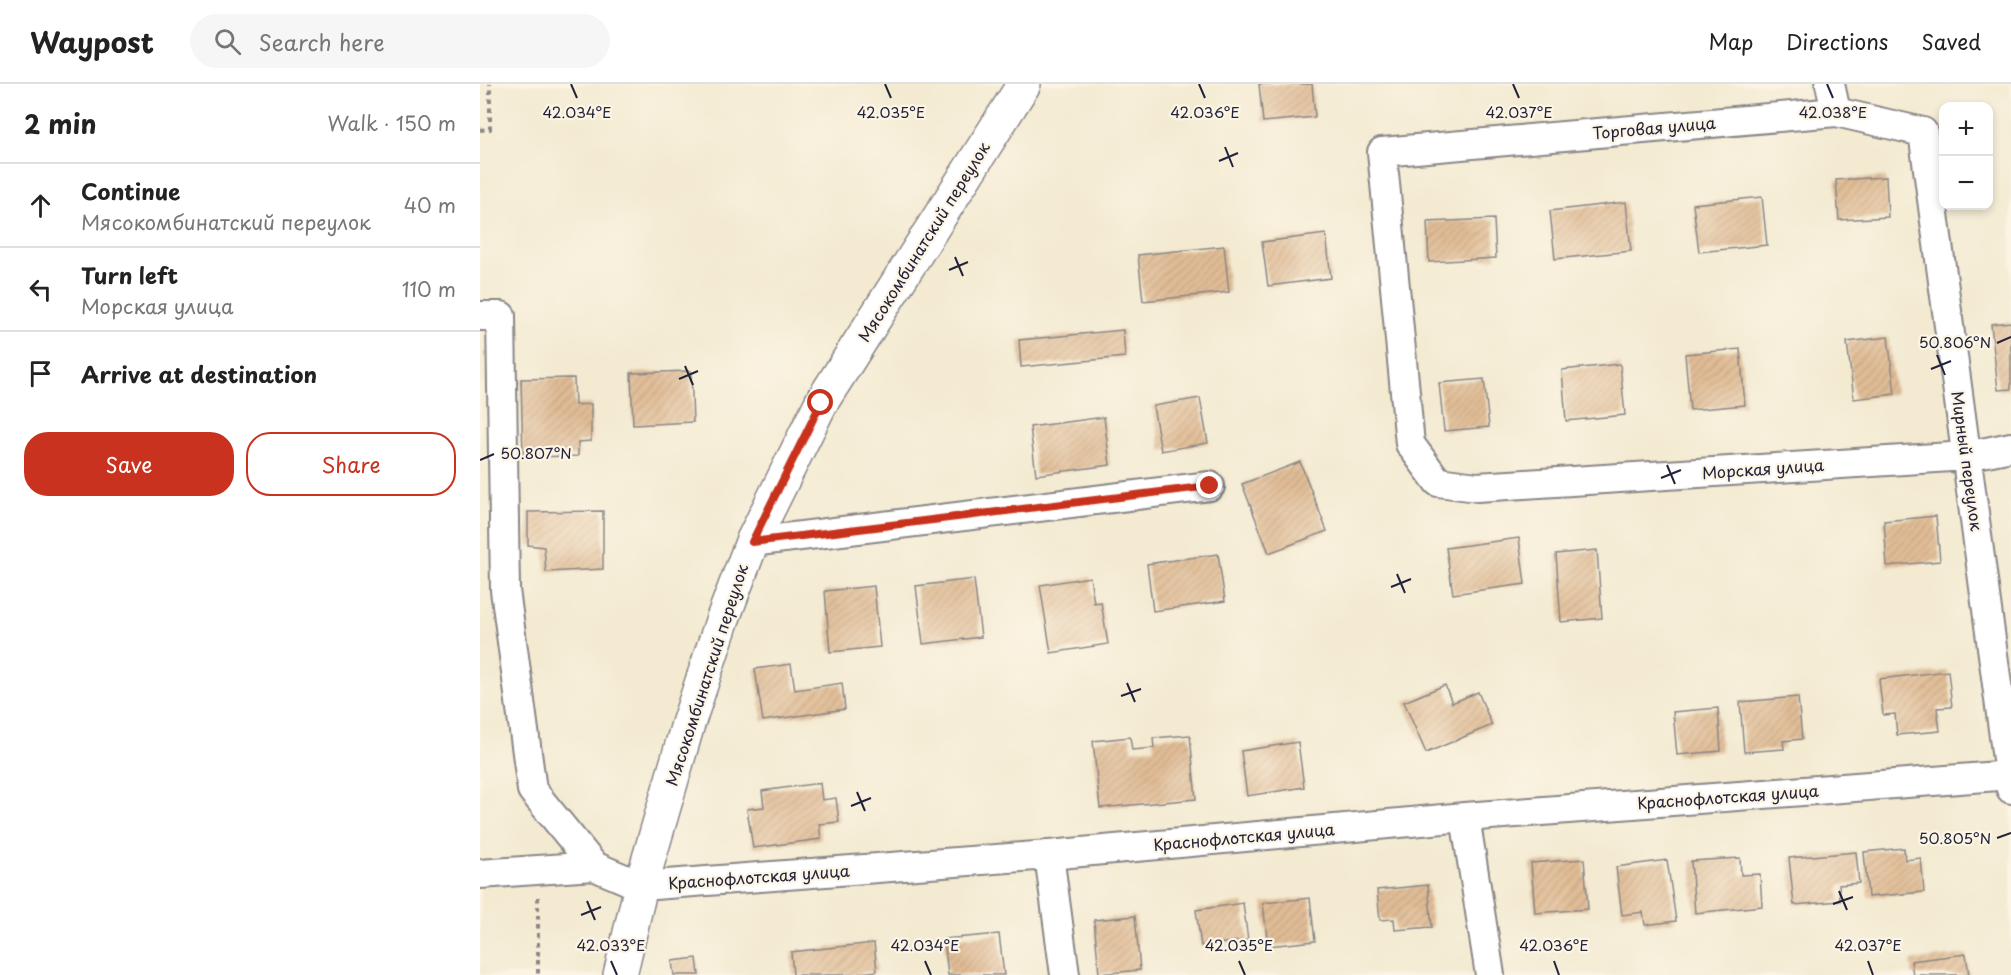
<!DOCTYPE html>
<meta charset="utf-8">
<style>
body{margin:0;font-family:"Playpen Sans",sans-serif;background:#f6f6f6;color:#222}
.controls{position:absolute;right:18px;top:18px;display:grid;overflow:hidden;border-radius:12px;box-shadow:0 3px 9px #0003}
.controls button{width:54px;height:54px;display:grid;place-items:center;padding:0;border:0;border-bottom:2px solid #e0e0e0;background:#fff;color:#222;font:30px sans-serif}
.stop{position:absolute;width:18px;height:18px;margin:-14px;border:4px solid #c8321e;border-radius:50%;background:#fff}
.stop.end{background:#c8321e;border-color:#fff;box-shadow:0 2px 6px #0008}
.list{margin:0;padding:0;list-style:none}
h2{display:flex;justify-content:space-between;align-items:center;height:78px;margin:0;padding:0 24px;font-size:26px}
h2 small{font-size:20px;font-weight:400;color:#767676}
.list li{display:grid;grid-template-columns:39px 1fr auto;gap:18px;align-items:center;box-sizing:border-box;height:84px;padding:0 24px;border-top:2px solid #e0e0e0}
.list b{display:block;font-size:22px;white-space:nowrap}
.list p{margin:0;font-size:20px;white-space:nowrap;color:#767676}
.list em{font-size:20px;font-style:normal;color:#767676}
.actions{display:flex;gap:12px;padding:18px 24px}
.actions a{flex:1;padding:14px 0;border:2px solid #c8321e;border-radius:24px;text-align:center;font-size:21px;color:#c8321e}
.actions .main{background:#c8321e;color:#fff}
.icon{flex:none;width:33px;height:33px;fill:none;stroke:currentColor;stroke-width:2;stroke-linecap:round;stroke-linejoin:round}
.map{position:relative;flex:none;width:1531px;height:891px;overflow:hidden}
header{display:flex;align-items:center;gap:36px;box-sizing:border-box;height:84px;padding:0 30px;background:#fff;border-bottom:2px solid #e0e0e0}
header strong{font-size:28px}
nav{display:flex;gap:33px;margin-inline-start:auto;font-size:21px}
.search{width:420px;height:54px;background:#f6f6f6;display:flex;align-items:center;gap:15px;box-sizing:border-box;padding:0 21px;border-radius:33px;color:#767676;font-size:22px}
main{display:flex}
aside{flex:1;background:#fff}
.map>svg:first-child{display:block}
.building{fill:url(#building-hatch)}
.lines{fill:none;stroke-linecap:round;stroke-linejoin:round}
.minor-casing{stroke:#8a8686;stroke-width:32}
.secondary-casing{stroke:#8a8686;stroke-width:36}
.path{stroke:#8a8686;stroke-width:4;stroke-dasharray:4.5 4.5;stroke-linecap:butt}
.minor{stroke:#fff;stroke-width:28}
.secondary{stroke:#fff;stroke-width:33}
.route{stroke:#c8321e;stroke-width:8}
.ticks{fill:none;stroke:#22223b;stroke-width:2}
.labels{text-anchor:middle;stroke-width:4.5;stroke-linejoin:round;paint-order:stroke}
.street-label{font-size:16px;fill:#22223b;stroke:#fcf5e5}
.ticks-label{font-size:15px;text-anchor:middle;fill:#22223b;stroke:#fcf5e5;stroke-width:4.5;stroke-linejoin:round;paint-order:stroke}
</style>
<header>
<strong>Waypost</strong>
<div class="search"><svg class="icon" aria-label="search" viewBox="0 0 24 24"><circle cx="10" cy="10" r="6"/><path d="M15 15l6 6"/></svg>Search here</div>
<nav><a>Map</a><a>Directions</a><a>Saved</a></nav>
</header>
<main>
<aside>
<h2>2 min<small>Walk · 150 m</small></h2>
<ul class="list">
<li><svg class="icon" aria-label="ahead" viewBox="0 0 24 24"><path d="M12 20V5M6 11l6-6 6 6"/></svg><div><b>Continue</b><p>Мясокомбинатский переулок</p></div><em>40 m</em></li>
<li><svg class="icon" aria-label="left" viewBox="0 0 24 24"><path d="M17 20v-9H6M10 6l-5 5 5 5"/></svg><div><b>Turn left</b><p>Морская улица</p></div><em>110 m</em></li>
<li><svg class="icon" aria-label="arrive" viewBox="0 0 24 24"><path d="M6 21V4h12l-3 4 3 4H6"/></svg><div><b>Arrive at destination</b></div></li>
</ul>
<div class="actions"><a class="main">Save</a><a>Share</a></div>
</aside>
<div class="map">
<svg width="1531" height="891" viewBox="0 0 1531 891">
<defs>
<pattern id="building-hatch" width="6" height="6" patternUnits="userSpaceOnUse" patternTransform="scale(1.5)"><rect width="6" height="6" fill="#e1bd96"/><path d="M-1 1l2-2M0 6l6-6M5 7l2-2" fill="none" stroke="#c1a282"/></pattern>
</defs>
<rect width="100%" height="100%" fill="#fcf5e5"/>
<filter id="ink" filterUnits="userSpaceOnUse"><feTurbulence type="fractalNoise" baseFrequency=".0167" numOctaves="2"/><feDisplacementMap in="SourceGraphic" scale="12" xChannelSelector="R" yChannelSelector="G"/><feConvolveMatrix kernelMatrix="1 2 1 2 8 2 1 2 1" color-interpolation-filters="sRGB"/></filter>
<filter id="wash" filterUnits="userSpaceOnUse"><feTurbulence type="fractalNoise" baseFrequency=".008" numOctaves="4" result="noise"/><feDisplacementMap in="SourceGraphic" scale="24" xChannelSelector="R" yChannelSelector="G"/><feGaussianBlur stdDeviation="1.35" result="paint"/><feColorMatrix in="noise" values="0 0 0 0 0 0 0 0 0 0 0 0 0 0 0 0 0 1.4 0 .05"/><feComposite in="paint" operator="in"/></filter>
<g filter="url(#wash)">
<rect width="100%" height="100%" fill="#f3ead1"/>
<g id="blocks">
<g class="building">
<polygon points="779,0 832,0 835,33 783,38"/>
<polygon points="1406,93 1408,133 1359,136 1356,96"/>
<polygon points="1282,113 1287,161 1219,168 1213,120"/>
<polygon points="1146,118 1151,167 1075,175 1070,127"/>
<polygon points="1014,135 1016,174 949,178 947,138"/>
<polygon points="846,150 851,194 788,202 782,158"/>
<polygon points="744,162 749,208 663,217 658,171"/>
<polygon points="1531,238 1531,305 1518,306 1511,240"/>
<polygon points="643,246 645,273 541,283 539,256"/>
<polygon points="1408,253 1415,310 1374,315 1367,258"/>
<polygon points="1260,265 1265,321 1210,326 1205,270"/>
<polygon points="1140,280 1145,331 1086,337 1082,286"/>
<polygon points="211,287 213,338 153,341 151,289"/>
<polygon points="94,294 95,321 111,320 111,357 98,358 98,372 43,373 41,295"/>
<polygon points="1004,295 1009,343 964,347 959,299"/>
<polygon points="720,314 728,359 681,367 673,322"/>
<polygon points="624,333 630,381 556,391 550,343"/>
<polygon points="820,378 847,447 789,469 762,400"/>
<polygon points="123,427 123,485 66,488 64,463 48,461 48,428"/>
<polygon points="1456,432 1460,477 1407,482 1404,437"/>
<polygon points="1039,454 1045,500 973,510 966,464"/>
<polygon points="1117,466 1122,534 1081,538 1076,470"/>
<polygon points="738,470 745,517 673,527 667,480"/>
<polygon points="610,493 614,519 621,518 628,560 571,569 560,501"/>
<polygon points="494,495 501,553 443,560 436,502"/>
<polygon points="394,502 400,563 350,568 345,507"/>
<polygon points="311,580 315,606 362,599 365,625 283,637 275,585"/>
<polygon points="1468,587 1472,623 1457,624 1460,647 1417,651 1415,630 1403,631 1399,595"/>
<polygon points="965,601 972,619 998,608 1012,641 946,669 924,618"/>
<polygon points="1318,613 1322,655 1303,657 1304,665 1264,668 1260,618"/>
<polygon points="1238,624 1241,667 1197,671 1193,628"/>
<polygon points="710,651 716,715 620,724 613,657 650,653 652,666 674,664 673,654"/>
<polygon points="818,658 824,703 767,712 761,667"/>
<polygon points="340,699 342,716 356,714 359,738 339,740 341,755 273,764 267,725 284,723 282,707"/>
<polygon points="1424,764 1425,776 1441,774 1444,808 1388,813 1384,768"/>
<polygon points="1376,768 1379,799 1359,801 1360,817 1314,821 1309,774"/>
<polygon points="1260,774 1261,791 1280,790 1282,822 1215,829 1211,777"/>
<polygon points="1104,775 1108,825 1055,829 1051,779"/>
<polygon points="1187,776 1196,837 1165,841 1163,828 1142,831 1136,783"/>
<polygon points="948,801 952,843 915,846 914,835 900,836 897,806"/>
<polygon points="830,814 835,857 788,862 783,819"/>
<polygon points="763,819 768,856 721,862 716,826"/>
<polygon points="655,832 660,886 619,890 614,836"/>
<polygon points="519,850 524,891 468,891 464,855"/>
<polygon points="394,859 397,887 380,889 381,891 313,891 311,868"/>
<polygon points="1486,870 1489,891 1433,891 1431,877"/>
<polygon points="217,874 219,891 194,891 192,877"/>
</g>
</g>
</g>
<g filter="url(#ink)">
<use href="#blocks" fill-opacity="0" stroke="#8a8686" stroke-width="1.5"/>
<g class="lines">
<defs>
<g id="minor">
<polyline points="1350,0 1356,28"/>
<polyline points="0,232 21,232 25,506 52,706 114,782"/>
<polyline points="1531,363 1487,372 997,403 958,398 930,360 902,68 1356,28 1443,48 1531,705"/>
<polyline points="272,458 730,402"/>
<polyline points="985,733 1010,891"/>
<polyline points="569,771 585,891"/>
<polyline points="0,790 114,782 161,802 569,771 985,733 1531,691"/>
</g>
<polyline id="secondary" points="140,891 161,802 208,640 242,537 272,458 341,319 544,0"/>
</defs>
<use href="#minor" class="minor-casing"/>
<use href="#secondary" class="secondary-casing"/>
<g class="path">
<polyline points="0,46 10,45 10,0"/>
<polyline points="58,813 58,891"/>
</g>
<use href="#minor" class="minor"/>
<use href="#secondary" class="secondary"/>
</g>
</g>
<g class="lines" filter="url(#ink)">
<polyline class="route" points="341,319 272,458 730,402"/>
</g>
<path class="ticks" d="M91,0L97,14M405,0L411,14M719,0L725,14M1033,0L1039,14M1347,0L1353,14M745,63L753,83M739,77L758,69M475,173L483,192M469,186L488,178M1517,259L1531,253M1457,271L1465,291M205,282L213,301M1451,285L1471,277M199,295L218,287M0,376L14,370M1187,381L1195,400M1181,394L1201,386M917,490L925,509M911,503L931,495M647,599L655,618M641,612L661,605M377,708L385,727M371,722L391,714M1517,754L1531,749M1359,807L1367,826M107,817L115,836M1353,820L1373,813M101,831L121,823M131,877L137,891M445,877L451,891M759,877L765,891M1074,877L1079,891M1388,877L1393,891"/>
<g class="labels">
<g class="street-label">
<text transform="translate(1174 44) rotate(-5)" y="6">Торговая улица</text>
<text transform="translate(444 158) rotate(-58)" y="6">Мясокомбинатский переулок</text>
<text transform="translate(1487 377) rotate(82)" y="6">Мирный переулок</text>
<text transform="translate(1283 385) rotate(-4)" y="6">Морская улица</text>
<text transform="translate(227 591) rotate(-72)" y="6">Мясокомбинатский переулок</text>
<text transform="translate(1248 713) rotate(-4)" y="6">Краснофлотская улица</text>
<text transform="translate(764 753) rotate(-5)" y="6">Краснофлотская улица</text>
<text transform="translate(279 793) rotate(-4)" y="6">Краснофлотская улица</text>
</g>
</g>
<g class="ticks-label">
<text x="97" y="34">42.034°E</text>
<text x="411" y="34">42.035°E</text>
<text x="725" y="34">42.036°E</text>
<text x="1039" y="34">42.037°E</text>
<text x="1353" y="34">42.038°E</text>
<text x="1475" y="264">50.806°N</text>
<text x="56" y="375">50.807°N</text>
<text x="1475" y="760">50.805°N</text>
<text x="131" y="867">42.033°E</text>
<text x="445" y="867">42.034°E</text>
<text x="759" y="867">42.035°E</text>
<text x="1074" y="867">42.036°E</text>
<text x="1388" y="867">42.037°E</text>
</g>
</svg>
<div class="controls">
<button>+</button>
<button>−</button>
</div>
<div class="stop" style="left:341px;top:319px"></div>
<div class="stop end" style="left:730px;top:402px"></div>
</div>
</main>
